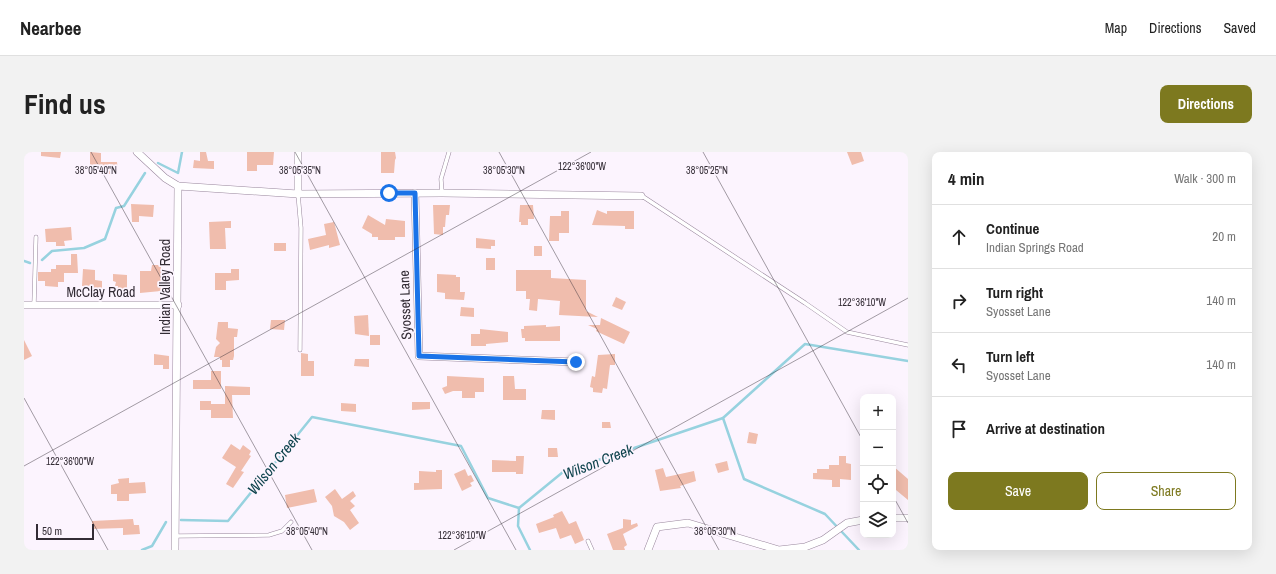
<!DOCTYPE html>
<meta charset="utf-8">
<style>
body{margin:0;font-family:"Archivo Narrow",sans-serif;background:#f2f2f2;color:#222}
.controls{position:absolute;right:12px;bottom:12px;display:grid;overflow:hidden;border-radius:8px;box-shadow:0 4px 16px #0002}
.controls button{width:36px;height:36px;display:grid;place-items:center;padding:0;border:0;border-bottom:1px solid #e0e0e0;background:#fff;color:#222;font:20px sans-serif}
.scale{position:absolute;left:12px;bottom:10px;width:58px;box-sizing:border-box;padding-left:4px;border:2px solid #332c35;border-top:0;font-size:11px;line-height:14px;white-space:nowrap;color:#332c35;-webkit-text-stroke:3px #fcf4fe;paint-order:stroke}
.stop{position:absolute;width:12px;height:12px;margin:-9px;border:3px solid #1a73e8;border-radius:50%;background:#fff}
.stop.end{background:#1a73e8;border-color:#fff;box-shadow:0 1px 4px #0008}
.list{margin:0;padding:0;list-style:none}
h2{display:flex;justify-content:space-between;align-items:center;height:52px;margin:0;padding:0 16px;font-size:17px}
h2 small{font-size:13px;font-weight:400;color:#767676}
.list li{display:grid;grid-template-columns:26px 1fr auto;gap:12px;align-items:center;box-sizing:border-box;height:64px;padding:0 16px;border-top:1px solid #e0e0e0}
.list b{display:block;font-size:15px;white-space:nowrap}
.list p{margin:0;font-size:13px;white-space:nowrap;color:#767676}
.list em{font-size:13px;font-style:normal;color:#767676}
.actions{display:flex;gap:8px;padding:12px 16px}
.actions a{flex:1;padding:9px 0;border:1px solid #7d791f;border-radius:8px;text-align:center;font-size:14px;color:#7d791f}
.actions .main{background:#7d791f;color:#fff}
.icon{flex:none;width:22px;height:22px;fill:none;stroke:currentColor;stroke-width:2;stroke-linecap:round;stroke-linejoin:round}
.map{position:relative;flex:none;width:884px;height:398px;overflow:hidden;border-radius:8px}
header{display:flex;align-items:center;gap:24px;box-sizing:border-box;height:56px;padding:0 20px;background:#fff;border-bottom:1px solid #e0e0e0}
header strong{font-size:19px}
nav{display:flex;gap:22px;margin-inline-start:auto;font-size:14px}
.intro{display:flex;align-items:center;justify-content:space-between;box-sizing:border-box;height:96px;padding:0 24px}
h1{margin:0;font-size:28px}
.button{padding:10px 18px;border-radius:8px;background:#7d791f;color:#fff;font-size:14px;font-weight:700}
main{display:flex;gap:24px;padding:0 24px}
aside{flex:1;background:#fff;border-radius:8px;box-shadow:0 4px 16px #0002}
.map>svg:first-child{display:block}
.lines{fill:none;stroke-linecap:round;stroke-linejoin:round}
.stream{stroke:#97d2df;stroke-width:2.5}
.building{fill:#f0bdad}
.service-casing{stroke:#99879d;stroke-width:4.5}
.minor-casing{stroke:#99879d;stroke-width:8}
.service{stroke:#fff;stroke-width:3.5}
.minor{stroke:#fff;stroke-width:7}
.route{stroke:#1a73e8;stroke-width:5}
.ticks{fill:none;stroke:#332c35;stroke-width:1;stroke-opacity:0.45}
.labels{text-anchor:middle;stroke-width:3.5;stroke-linejoin:round;paint-order:stroke}
.street-label{font-size:14px;fill:#332c35;stroke:#fcf4fe}
.water-label{font-size:15px;font-style:italic;fill:#0e434d;stroke:#fcf4fe}
.ticks-label{font-size:10px;text-anchor:middle;fill:#332c35;stroke:#fcf4fe;stroke-width:3.5;stroke-linejoin:round;paint-order:stroke}
</style>
<header>
<strong>Nearbee</strong>
<nav><a>Map</a><a>Directions</a><a>Saved</a></nav>
</header>
<div class="intro"><h1>Find us</h1><a class="button">Directions</a></div>
<main>
<div class="map">
<svg width="884" height="398" viewBox="0 0 884 398">
<rect width="100%" height="100%" fill="#fcf4fe"/>
<g class="lines">
<g class="stream">
<polyline points="134,11 154,21 158,0"/>
<polyline points="18,108 28,99 60,96 81,87 92,56 100,54 121,21"/>
<polyline points="0,109 6,111"/>
<polyline points="699,266 720,327 801,362 835,398"/>
<polyline points="495,356 494,374 506,398"/>
<polyline points="157,368 204,369 288,265 437,294 464,346 495,356 539,320 699,266 781,192 884,209"/>
<polyline points="118,398 128,394 142,370"/>
</g>
</g>
<g class="building">
<polygon points="17,0 37,0 36,6 17,4"/>
<polygon points="66,0 77,1 77,10 93,10 94,20 92,22 66,21"/>
<polygon points="176,0 182,0 184,9 190,9 190,17 169,16 170,8 176,9"/>
<polygon points="223,0 250,0 249,13 233,13 233,19 223,19"/>
<polygon points="357,0 371,0 372,6 371,8 370,21 357,21"/>
<polygon points="823,0 837,0 840,9 828,13"/>
<polygon points="107,52 130,53 129,65 115,64 115,70 108,70"/>
<polygon points="409,53 426,53 425,63 422,63 421,75 419,75 419,83 410,82"/>
<polygon points="496,53 509,53 510,67 504,67 504,73 497,73 497,70 495,70"/>
<polygon points="573,58 583,62 583,59 610,59 610,77 601,77 601,74 568,73"/>
<polygon points="537,59 545,59 545,81 535,81 535,89 525,89 526,64 537,64"/>
<polygon points="344,63 361,73 362,67 381,69 381,85 371,85 371,88 354,88 354,85 348,85 348,82 338,76"/>
<polygon points="207,69 207,76 201,76 202,97 186,97 185,70"/>
<polygon points="310,70 316,93 305,96 305,93 286,98 284,87 302,83 300,72"/>
<polygon points="47,75 48,88 40,89 41,94 32,94 32,90 22,90 21,77"/>
<polygon points="452,86 471,88 471,94 467,94 467,97 452,96"/>
<rect x="250" y="91" width="12" height="8"/>
<rect x="510" y="94" width="8" height="10"/>
<polygon points="47,102 53,102 54,121 40,121 40,130 34,130 34,135 21,134 21,129 14,129 14,120 27,120 27,117 32,117 32,113 47,113"/>
<rect x="462" y="106" width="9" height="12"/>
<polygon points="128,113 137,113 137,139 116,141 116,119 127,119"/>
<polygon points="59,117 71,118 71,128 78,129 78,146 69,146 70,135 58,134"/>
<polygon points="207,117 215,117 215,128 202,129 202,138 191,138 191,121 207,121"/>
<polygon points="492,118 527,118 527,126 562,128 562,159 574,165 535,163 536,149 514,147 513,159 505,158 506,147 502,147 502,139 492,139"/>
<polygon points="89,122 103,123 103,141 93,141 94,134 91,134 92,130 89,129"/>
<polygon points="413,122 432,123 432,125 436,125 436,140 441,140 440,148 421,147 421,141 413,140"/>
<polygon points="592,145 602,150 598,158 588,154"/>
<polygon points="437,155 450,156 450,165 436,164"/>
<polygon points="344,163 345,184 331,182 330,164"/>
<polygon points="577,166 606,180 600,192 576,181 572,179 573,177 564,173 576,173"/>
<polygon points="247,168 261,168 260,178 246,177"/>
<polygon points="194,170 204,170 204,176 214,177 213,185 210,185 210,204 209,208 206,208 206,215 198,215 198,208 196,208 196,205 190,205 192,195 196,191 192,187"/>
<polygon points="522,173 522,175 536,174 536,189 501,189 501,186 498,186 497,177 500,177 500,174"/>
<polygon points="456,177 484,180 484,190 462,192 462,194 447,194 447,182 456,182"/>
<rect x="346" y="183" width="10" height="10"/>
<polygon points="0,188 8,204 0,208"/>
<polygon points="277,201 284,202 284,209 290,209 290,224 277,224"/>
<polygon points="130,202 145,204 145,217 139,217 139,213 130,213"/>
<polygon points="591,202 591,213 586,213 583,237 579,236 578,241 569,240 569,236 566,235 568,224 571,225 574,203"/>
<polygon points="331,207 345,207 345,215 330,214"/>
<polygon points="187,219 197,219 197,237 169,237 169,228 187,228"/>
<polygon points="423,224 460,226 460,240 451,240 451,246 438,246 438,239 429,239 421,242 418,236 423,234"/>
<polygon points="479,224 490,224 491,237 502,237 502,248 479,248"/>
<polygon points="201,234 226,235 226,243 208,243 209,266 187,266 187,252 201,252"/>
<rect x="176" y="249" width="11" height="9"/>
<polygon points="388,250 406,250 406,257 388,258"/>
<polygon points="317,251 332,252 332,260 317,259"/>
<polygon points="518,258 531,258 531,268 517,267"/>
<polygon points="578,270 586,270 587,276 578,276"/>
<polygon points="725,280 734,282 732,292 723,291"/>
<polygon points="207,292 216,298 219,293 227,299 225,303 227,304 217,319 220,320 209,336 202,332 212,315 198,306"/>
<polygon points="524,296 533,296 534,305 524,305"/>
<polygon points="492,304 500,304 499,322 492,322 492,320 468,320 468,308 492,309"/>
<polygon points="815,304 822,304 822,311 827,312 827,328 816,327 816,335 808,335 808,328 789,327 789,321 793,321 793,317 805,317 805,313 815,313"/>
<polygon points="703,309 705,318 694,321 691,312"/>
<polygon points="869,314 884,327 884,348 872,338 869,341"/>
<polygon points="639,316 642,325 670,319 672,329 656,334 657,336 636,339 631,318"/>
<polygon points="441,317 444,324 447,323 450,329 446,331 448,334 438,339 430,322"/>
<polygon points="412,318 418,318 418,337 390,338 390,331 395,331 395,319 412,320"/>
<polygon points="105,326 105,331 121,330 122,341 105,342 105,349 93,349 93,342 87,342 87,333 95,331 94,327"/>
<polygon points="290,337 293,350 263,356 261,343"/>
<polygon points="311,337 318,347 329,339 332,344 326,349 331,354 326,358 335,371 326,378 320,370 310,364 308,354 301,345"/>
<polygon points="538,359 545,372 552,369 560,388 551,392 547,383 536,387 532,376 515,381 512,372 530,365 529,363"/>
<polygon points="109,367 110,373 115,373 116,382 99,383 99,376 68,377 68,369"/>
<polygon points="599,367 607,368 607,373 613,371 614,374 599,382 603,393 600,395 601,398 589,398 583,382 599,376"/>
</g>
<g class="lines">
<defs>
<g id="service">
<polyline points="418,41 417,27 425,0"/>
<polyline points="274,42 277,76 276,198"/>
<polyline points="618,44 781,151 823,180 884,193"/>
<polyline points="10,153 12,85"/>
<polyline points="151,384 245,383 258,379 267,370"/>
<polyline points="564,389 568,398"/>
</g>
<g id="minor">
<polyline points="113,0 141,26 154,34"/>
<polyline points="274,0 274,42"/>
<polyline points="391,41 395,204 552,210"/>
<polyline points="0,153 154,153"/>
<polyline points="869,366 884,366"/>
<polyline points="151,398 154,34 274,42 418,41 617,44"/>
<polyline points="624,398 633,375 664,371 755,398 781,395 799,388 823,371 839,368"/>
</g>
</defs>
<use href="#service" class="service-casing"/>
<use href="#minor" class="minor-casing"/>
<use href="#service" class="service"/>
<use href="#minor" class="minor"/>
</g>
<g class="lines">
<polyline class="route" points="365,41 391,41 395,204 552,210"/>
</g>
<path class="ticks" d="M67,0L288,398M271,0L492,398M475,0L695,398M679,0L839,289M882,0L884,3M0,246L84,398M0,314L567,0M869,344L884,371M430,398L884,146"/>
<g class="labels">
<g class="street-label">
<text transform="translate(141 135) rotate(-90)" y="5">Indian Valley Road</text>
<text x="77" y="145">McClay Road</text>
<text transform="translate(381 153) rotate(-92)" y="5">Syosset Lane</text>
</g>
<g class="water-label">
<text transform="translate(574 310) rotate(-21)" y="5">Wilson Creek</text>
<text transform="translate(250 312) rotate(-51)" y="5">Wilson Creek</text>
</g>
</g>
<g class="ticks-label">
<text x="558" y="18">122°36'00"W</text>
<text x="72" y="22">38°05'40"N</text>
<text x="276" y="22">38°05'35"N</text>
<text x="480" y="22">38°05'30"N</text>
<text x="683" y="22">38°05'25"N</text>
<text x="838" y="154">122°36'10"W</text>
<text x="46" y="313">122°36'00"W</text>
<text x="283" y="383">38°05'40"N</text>
<text x="691" y="383">38°05'30"N</text>
<text x="438" y="387">122°36'10"W</text>
</g>
</svg>
<div class="controls">
<button>+</button>
<button>−</button>
<button><svg class="icon" aria-label="locate" viewBox="0 0 24 24"><circle cx="12" cy="12" r="6"/><path d="M12 2v4M12 18v4M2 12h4M18 12h4"/></svg></button>
<button><svg class="icon" aria-label="layers" viewBox="0 0 24 24"><path d="M12 4l9 5-9 5-9-5zM3 14l9 5 9-5"/></svg></button>
</div>
<div class="scale">50 m</div>
<div class="stop" style="left:365px;top:41px"></div>
<div class="stop end" style="left:552px;top:210px"></div>
</div>
<aside>
<h2>4 min<small>Walk · 300 m</small></h2>
<ul class="list">
<li><svg class="icon" aria-label="ahead" viewBox="0 0 24 24"><path d="M12 20V5M6 11l6-6 6 6"/></svg><div><b>Continue</b><p>Indian Springs Road</p></div><em>20 m</em></li>
<li><svg class="icon" aria-label="right" viewBox="0 0 24 24"><path d="M7 20v-9h11M14 6l5 5-5 5"/></svg><div><b>Turn right</b><p>Syosset Lane</p></div><em>140 m</em></li>
<li><svg class="icon" aria-label="left" viewBox="0 0 24 24"><path d="M17 20v-9H6M10 6l-5 5 5 5"/></svg><div><b>Turn left</b><p>Syosset Lane</p></div><em>140 m</em></li>
<li><svg class="icon" aria-label="arrive" viewBox="0 0 24 24"><path d="M6 21V4h12l-3 4 3 4H6"/></svg><div><b>Arrive at destination</b></div></li>
</ul>
<div class="actions"><a class="main">Save</a><a>Share</a></div>
</aside>
</main>
